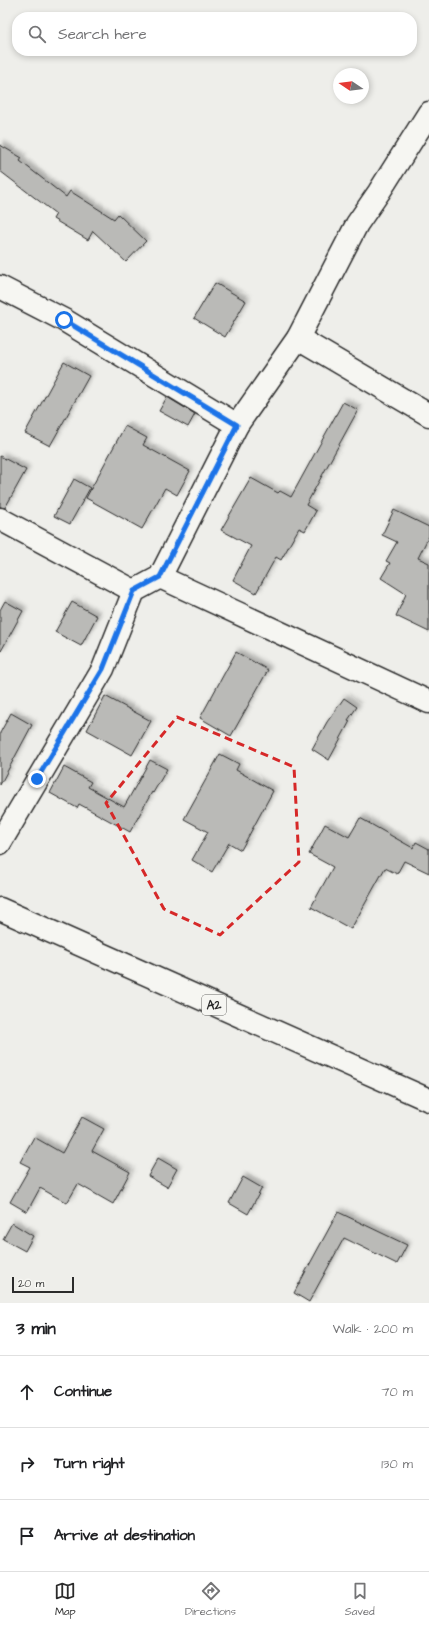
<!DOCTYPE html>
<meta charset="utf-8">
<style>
body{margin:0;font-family:"Architects Daughter",sans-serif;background:#f6f6f6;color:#202124}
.compass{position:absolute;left:333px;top:68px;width:36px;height:36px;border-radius:50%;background:#fff;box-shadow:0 2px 6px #0003;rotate:283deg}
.scale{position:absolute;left:12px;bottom:10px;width:62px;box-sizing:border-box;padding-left:4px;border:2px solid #2b2b2b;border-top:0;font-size:11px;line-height:14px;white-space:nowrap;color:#2b2b2b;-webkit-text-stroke:3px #f6f6f2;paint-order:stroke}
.stop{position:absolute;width:12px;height:12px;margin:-9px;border:3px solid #1a73e8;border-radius:50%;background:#fff}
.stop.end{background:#1a73e8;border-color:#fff;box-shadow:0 1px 4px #0008}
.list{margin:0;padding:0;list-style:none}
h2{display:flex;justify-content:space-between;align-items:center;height:52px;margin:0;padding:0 16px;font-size:17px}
h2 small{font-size:13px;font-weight:400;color:#757577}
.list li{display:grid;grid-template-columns:26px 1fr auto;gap:12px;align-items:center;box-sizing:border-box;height:72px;padding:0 16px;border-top:1px solid #e0e0e0}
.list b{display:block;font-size:15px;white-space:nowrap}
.list em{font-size:13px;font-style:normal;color:#757577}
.icon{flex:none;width:22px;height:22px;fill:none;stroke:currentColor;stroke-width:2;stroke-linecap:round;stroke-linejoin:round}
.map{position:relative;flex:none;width:429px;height:1303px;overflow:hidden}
.search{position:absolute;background:#fff;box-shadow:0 2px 6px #0003;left:12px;right:12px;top:12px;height:44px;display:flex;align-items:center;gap:10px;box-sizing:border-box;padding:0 14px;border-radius:16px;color:#757577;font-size:15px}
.sheet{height:268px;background:#fff}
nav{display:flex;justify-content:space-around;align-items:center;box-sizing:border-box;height:56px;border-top:1px solid #e0e0e0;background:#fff;font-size:11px;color:#757577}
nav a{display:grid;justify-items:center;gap:2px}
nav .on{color:#2b2b2b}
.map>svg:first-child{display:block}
.building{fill:#babab7;stroke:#2b2b2b;filter:url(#shadow)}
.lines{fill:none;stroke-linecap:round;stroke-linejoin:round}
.minor-casing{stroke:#2b2b2b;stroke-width:25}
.highway-casing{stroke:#2b2b2b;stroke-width:25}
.minor{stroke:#f6f6f2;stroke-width:22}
.highway{stroke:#f6f6f2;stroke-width:22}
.route{stroke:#1a73e8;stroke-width:5}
.marked{fill:none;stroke:#d62828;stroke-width:3;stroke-dasharray:8 5;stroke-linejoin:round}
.labels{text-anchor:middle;stroke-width:3;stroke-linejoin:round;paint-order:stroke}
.shield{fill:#f6f6f2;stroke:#686867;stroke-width:1}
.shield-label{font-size:12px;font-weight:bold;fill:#2b2b2b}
</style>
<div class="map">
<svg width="429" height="1303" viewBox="0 0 429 1303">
<defs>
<filter id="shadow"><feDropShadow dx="3.5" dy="-3.5" stdDeviation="2" flood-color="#0004"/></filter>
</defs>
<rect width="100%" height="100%" fill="#eeeeea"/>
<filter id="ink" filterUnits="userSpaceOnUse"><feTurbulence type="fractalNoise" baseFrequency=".025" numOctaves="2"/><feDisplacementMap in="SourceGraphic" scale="8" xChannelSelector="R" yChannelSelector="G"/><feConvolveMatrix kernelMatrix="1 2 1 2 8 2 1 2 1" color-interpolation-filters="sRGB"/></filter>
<g filter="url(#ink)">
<g class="building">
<polygon points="0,145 22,158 20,161 66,197 70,191 114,219 118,214 146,241 126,262 93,231 88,240 53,219 56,214 0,171"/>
<polygon points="215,283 246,301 225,337 194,318"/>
<polygon points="64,362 89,376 50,446 25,433"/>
<polygon points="167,397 195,414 188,427 159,411"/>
<polygon points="343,402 358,410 306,505 316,511 305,531 299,528 281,560 276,557 256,593 233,580 251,546 221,530 251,478 278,493 280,491 291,497"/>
<polygon points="125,426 147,438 143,445 190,471 177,495 165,488 142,529 86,498"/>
<polygon points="0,456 26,470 5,508 0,507"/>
<polygon points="74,479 90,488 70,524 54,516"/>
<polygon points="394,510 429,527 429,536 418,558 429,563 429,632 396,616 406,594 381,578 390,563 386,561 397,542 382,535"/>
<polygon points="5,601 23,611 0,653 0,610"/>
<polygon points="72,602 97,616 81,646 55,632"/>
<polygon points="236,652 268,670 231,736 200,718"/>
<polygon points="105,696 151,721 132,755 87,730"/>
<polygon points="344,698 357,707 348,720 350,721 329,760 312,749 327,722"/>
<polygon points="11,713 32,725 0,785 0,733"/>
<polygon points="220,754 239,764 236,770 273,791 241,850 229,843 212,872 192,860 208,832 184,819"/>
<polygon points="150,760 167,769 153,793 152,792 130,832 79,804 77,808 50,793 64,767 91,782 88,787 124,807"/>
<polygon points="360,818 413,848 416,842 429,849 429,873 404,861 397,874 385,868 351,929 311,907 333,867 309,854 325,824 349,837"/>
<polygon points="82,1117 104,1129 92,1151 130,1172 113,1204 78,1184 67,1203 40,1188 27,1212 10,1202 30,1167 20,1162 34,1137 62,1153"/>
<polygon points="158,1158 177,1169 167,1187 148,1176"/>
<polygon points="243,1177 262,1188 248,1214 229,1203"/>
<polygon points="338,1212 407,1245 397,1264 344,1238 309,1302 294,1293"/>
<polygon points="12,1223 33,1236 25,1251 3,1239"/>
</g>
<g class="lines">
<defs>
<g id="minor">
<polyline points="0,287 64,320 237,425"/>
<polyline points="298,338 429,415"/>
<polyline points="0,519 134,591"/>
<polyline points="160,577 429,702"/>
<polyline points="0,843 103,669 134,591 160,577 237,425 298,338 357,224 379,192 429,113"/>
</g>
<polyline id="highway" points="0,909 429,1100"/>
</defs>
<use href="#minor" class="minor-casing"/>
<use href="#highway" class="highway-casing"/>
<use href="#minor" class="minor"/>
<use href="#highway" class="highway"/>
</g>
</g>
<g class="lines" filter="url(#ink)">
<polyline class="route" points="37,779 103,669 134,591 160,577 237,425 64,320"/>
</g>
<path class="marked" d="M177,717L294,767L299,862L220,935L164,909L106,803Z"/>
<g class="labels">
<rect class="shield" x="202" y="995" width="24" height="20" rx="3"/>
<g class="shield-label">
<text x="214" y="1009">A2</text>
</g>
</g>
</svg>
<svg class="compass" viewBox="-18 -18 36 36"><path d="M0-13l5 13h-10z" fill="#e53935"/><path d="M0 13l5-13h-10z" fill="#757577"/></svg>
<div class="scale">20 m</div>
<div class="stop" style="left:64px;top:320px"></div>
<div class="stop end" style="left:37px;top:779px"></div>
<div class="search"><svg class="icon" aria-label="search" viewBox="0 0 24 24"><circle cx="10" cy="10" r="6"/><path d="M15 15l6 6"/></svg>Search here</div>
</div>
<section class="sheet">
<h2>3 min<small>Walk · 200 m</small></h2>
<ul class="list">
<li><svg class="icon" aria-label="ahead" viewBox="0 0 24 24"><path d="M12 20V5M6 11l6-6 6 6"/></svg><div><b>Continue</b></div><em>70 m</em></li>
<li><svg class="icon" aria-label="right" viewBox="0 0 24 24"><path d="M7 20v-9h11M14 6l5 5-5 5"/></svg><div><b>Turn right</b></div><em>130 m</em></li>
<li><svg class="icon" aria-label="arrive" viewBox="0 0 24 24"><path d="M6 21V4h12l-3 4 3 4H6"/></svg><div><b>Arrive at destination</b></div></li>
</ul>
</section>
<nav>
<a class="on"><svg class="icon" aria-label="map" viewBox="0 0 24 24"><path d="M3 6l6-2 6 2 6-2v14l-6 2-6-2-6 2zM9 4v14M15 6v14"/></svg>Map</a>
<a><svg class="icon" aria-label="directions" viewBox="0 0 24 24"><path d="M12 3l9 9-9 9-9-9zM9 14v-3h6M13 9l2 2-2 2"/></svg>Directions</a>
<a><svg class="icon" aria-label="saved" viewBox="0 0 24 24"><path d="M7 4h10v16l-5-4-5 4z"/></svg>Saved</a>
</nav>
